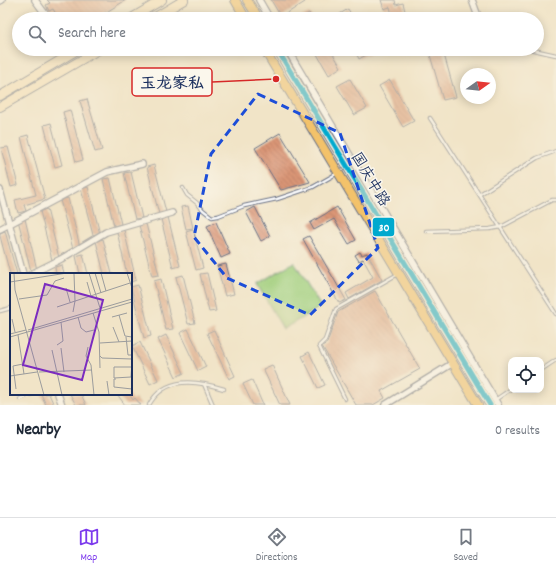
<!DOCTYPE html>
<meta charset="utf-8">
<style>
body{margin:0;font-family:Dekko,"LXGW WenKai TC",sans-serif;background:#f6f6f7;color:#1f2937}
.controls{position:absolute;right:12px;bottom:12px;display:grid;overflow:hidden;border-radius:8px;box-shadow:0 2px 10px #0003}
.controls button{width:36px;height:36px;display:grid;place-items:center;padding:0;border:0;border-bottom:1px solid #e0e1e3;background:#fff;color:#1f2937;font:20px sans-serif}
.compass{position:absolute;left:460px;top:68px;width:36px;height:36px;border-radius:50%;background:#fff;box-shadow:0 2px 10px #0003;rotate:75deg}
.list{margin:0;padding:0;list-style:none}
h2{display:flex;justify-content:space-between;align-items:center;height:52px;margin:0;padding:0 16px;font-size:17px}
h2 small{font-size:13px;font-weight:400;color:#747a83}
.icon{flex:none;width:22px;height:22px;fill:none;stroke:currentColor;stroke-width:2;stroke-linecap:round;stroke-linejoin:round}
.map{position:relative;flex:none;width:556px;height:405px;overflow:hidden}
.search{position:absolute;background:#fff;box-shadow:0 2px 10px #0003;left:12px;right:12px;top:12px;height:44px;display:flex;align-items:center;gap:10px;box-sizing:border-box;padding:0 14px;border-radius:22px;color:#747a83;font-size:15px}
.sheet{height:112px;background:#fff}
nav{display:flex;justify-content:space-around;align-items:center;box-sizing:border-box;height:56px;border-top:1px solid #e0e1e3;background:#fff;font-size:11px;color:#747a83}
nav a{display:grid;justify-items:center;gap:2px}
nav .on{color:#7c3aed}
.map>svg:first-child{display:block}
.grass{fill:#a1ce7b;stroke:#5e7e6c}
.building{fill:url(#building-back-hatch)}
.lines{fill:none;stroke-linecap:round;stroke-linejoin:round}
.service-casing{stroke:#666e83;stroke-width:4.5}
.minor-casing{stroke:#666e83;stroke-width:8}
.secondary-casing{stroke:#666e83;stroke-width:10}
.primary-casing{stroke:#666e83;stroke-width:10}
.service{stroke:#fff;stroke-width:2.5}
.minor{stroke:#fff;stroke-width:5.5}
.secondary{stroke:#fae7c3;stroke-width:8}
.primary{stroke:#f3c26a;stroke-width:8}
.bus-1-casing{stroke:#fbf7ec;stroke-width:8}
.bus-1{stroke:#00a9ce;stroke-width:5}
.marked{fill:none;stroke:#1d4ed8;stroke-width:3;stroke-dasharray:8 5;stroke-linejoin:round}
.labels{text-anchor:middle;stroke-width:3;stroke-linejoin:round;paint-order:stroke}
.street-label{font-size:15px;fill:#1b2f5e;stroke:#fbf7ec}
.inset-road{fill:none;stroke:#9b9c9d;stroke-width:1}
.view{fill:#7b2cbf;fill-opacity:0.15;stroke:#7b2cbf;stroke-width:2}
.inset-edge{fill:none;stroke:#1b2f5e;stroke-width:2}
.leader{fill:none;stroke:#d62828;stroke-width:1.5}
.callout-dot{fill:#d62828;stroke:#fbf7ec;stroke-width:1.5}
.callout{fill:#fbf7ec;stroke:#d62828;stroke-width:1.5}
.callout-label{font-size:16px;text-anchor:middle;font-weight:bold;fill:#1b2f5e}
.line-badge{stroke:#fbf7ec;stroke-width:1.5}
.badge-label{font-size:11px;text-anchor:middle;font-weight:bold;fill:#fff}
</style>
<div class="map">
<svg width="556" height="405" viewBox="0 0 556 405">
<defs>
<pattern id="building-back-hatch" width="6" height="6" patternUnits="userSpaceOnUse"><rect width="6" height="6" fill="#da9576"/><path d="M-1 5l2 2M0 0l6 6M5-1l2 2" fill="none" stroke="#b07a64"/></pattern>
</defs>
<rect width="100%" height="100%" fill="#fbf7ec"/>
<filter id="ink" filterUnits="userSpaceOnUse"><feTurbulence type="fractalNoise" baseFrequency=".025" numOctaves="2"/><feDisplacementMap in="SourceGraphic" scale="8" xChannelSelector="R" yChannelSelector="G"/><feConvolveMatrix kernelMatrix="1 2 1 2 8 2 1 2 1" color-interpolation-filters="sRGB"/></filter>
<filter id="wash" filterUnits="userSpaceOnUse"><feTurbulence type="fractalNoise" baseFrequency=".012" numOctaves="4" result="noise"/><feDisplacementMap in="SourceGraphic" scale="16" xChannelSelector="R" yChannelSelector="G"/><feGaussianBlur stdDeviation="0.9" result="paint"/><feColorMatrix in="noise" values="0 0 0 0 0 0 0 0 0 0 0 0 0 0 0 0 0 1.4 0 .05"/><feComposite in="paint" operator="in"/></filter>
<g filter="url(#wash)">
<rect width="100%" height="100%" fill="#f1e4c7"/>
<polygon class="grass" points="294,262 321,307 283,329 257,284"/>
<g id="blocks">
<g class="building">
<polygon points="47,0 126,0 95,19 59,19 53,9 49,11 46,5 50,3"/>
<polygon points="271,0 304,0 305,2 281,17"/>
<polygon points="381,0 395,0 396,5 403,3 407,19 393,19 390,7 384,9"/>
<polygon points="348,9 354,19 336,19 335,17"/>
<polygon points="309,13 313,19 298,19"/>
<polygon points="314,49 330,49 341,67 329,75"/>
<polygon points="354,49 371,49 373,51 359,59"/>
<polygon points="443,51 456,97 443,100 430,55"/>
<polygon points="350,79 367,108 354,115 337,86"/>
<polygon points="390,80 414,121 403,127 379,86"/>
<polygon points="87,99 102,150 95,152 80,101"/>
<polygon points="70,110 83,160 76,162 63,112"/>
<polygon points="51,123 62,165 55,167 44,125"/>
<polygon points="280,133 310,182 281,190 255,148"/>
<polygon points="28,135 45,199 24,205 26,211 18,213 15,200 36,195 21,137"/>
<polygon points="8,147 18,185 11,187 1,148"/>
<polygon points="154,165 166,212 159,214 147,167"/>
<polygon points="131,172 142,218 135,219 124,173"/>
<polygon points="110,178 121,224 114,226 103,179"/>
<polygon points="88,187 100,234 93,235 81,189"/>
<polygon points="68,198 80,247 73,249 60,200"/>
<polygon points="188,206 193,228 186,229 181,207"/>
<polygon points="255,207 270,236 261,241 246,212"/>
<polygon points="337,207 356,240 349,244 334,219 314,230 310,223"/>
<polygon points="47,209 59,258 52,260 40,211"/>
<polygon points="168,217 180,266 173,268 161,219"/>
<polygon points="25,219 37,270 31,271 18,220"/>
<polygon points="216,222 230,254 221,258 207,226"/>
<polygon points="146,224 159,275 152,276 139,225"/>
<polygon points="193,229 203,268 196,270 186,231"/>
<polygon points="124,230 136,280 131,282 131,274 127,274 117,232"/>
<polygon points="5,231 17,274 10,274 0,236 0,233"/>
<polygon points="309,236 346,300 339,303 303,239"/>
<polygon points="103,239 112,274 104,274 96,241"/>
<polygon points="360,252 362,255 367,253 382,280 349,299 346,293 373,277 363,259 359,261 355,255"/>
<polygon points="83,254 88,274 80,274 76,256"/>
<polygon points="226,264 234,294 225,296 217,266"/>
<polygon points="62,265 64,274 56,274 55,267"/>
<polygon points="207,273 216,311 209,312 200,274"/>
<polygon points="183,275 195,323 188,324 176,277"/>
<polygon points="161,279 173,329 166,330 154,281"/>
<polygon points="138,285 151,336 144,338 131,287"/>
<polygon points="375,291 420,369 381,391 385,398 373,405 356,405 322,346 327,343 338,312"/>
<polygon points="188,329 206,367 198,371 180,333"/>
<polygon points="214,330 235,376 229,379 207,333"/>
<polygon points="166,335 184,373 176,377 158,339"/>
<polygon points="140,342 158,380 150,384 132,346"/>
<polygon points="309,352 325,385 318,388 302,356"/>
<polygon points="272,365 290,405 280,405 263,369"/>
<polygon points="252,380 263,405 253,405 243,384"/>
<polygon points="41,394 49,394 54,405 46,405"/>
<polygon points="70,394 81,394 86,405 76,405"/>
<polygon points="117,394 129,394 133,400 135,398 141,405 125,405"/>
</g>
</g>
</g>
<g filter="url(#ink)">
<use href="#blocks" fill-opacity="0" stroke="#666e83" stroke-width="1"/>
<g class="lines">
<defs>
<g id="service">
<polyline points="529,49 556,55"/>
<polyline points="430,118 556,314"/>
<polyline points="183,188 187,195 197,203 203,210 212,217 218,216 244,206 277,199 313,187 336,174"/>
<polyline points="480,194 537,158 556,151"/>
<polyline points="426,231 490,229 501,227 552,200 556,200"/>
<polyline points="0,311 11,308"/>
<polyline points="541,370 556,360"/>
<polyline points="204,384 213,405"/>
<polyline points="20,399 32,394"/>
<polyline points="345,399 319,346 325,340 336,309 398,274"/>
<polyline points="495,400 511,389"/>
<path d="M149,405C165,376 196,380 224,389"/>
</g>
<g id="minor">
<polyline points="35,0 49,19"/>
<polyline points="259,0 270,19"/>
<polyline points="472,0 479,19"/>
<polyline points="0,1 2,0"/>
<polyline points="287,49 498,405"/>
<polyline points="0,190 23,274"/>
<polyline points="0,229 107,172 142,164"/>
<polyline points="31,274 61,259 106,232 172,213"/>
<polyline points="58,394 62,405"/>
<polyline points="385,405 453,363"/>
</g>
<g id="secondary">
<polyline points="130,19 162,0"/>
<polyline points="152,19 184,0"/>
<polyline points="0,96 79,49"/>
<polyline points="0,107 100,49"/>
</g>
<g id="primary">
<polyline points="235,0 246,19"/>
<polyline points="247,0 259,19"/>
<polyline points="264,49 478,405"/>
<polyline points="277,49 490,405"/>
</g>
</defs>
<use href="#service" class="service-casing"/>
<use href="#minor" class="minor-casing"/>
<use href="#secondary" class="secondary-casing"/>
<use href="#primary" class="primary-casing"/>
<use href="#service" class="service"/>
<use href="#minor" class="minor"/>
<use href="#secondary" class="secondary"/>
<use href="#primary" class="primary"/>
<defs>
<polyline id="bus-1" points="277,49 490,405"/>
</defs>
<use href="#bus-1" class="bus-1-casing"/>
<use href="#bus-1" class="bus-1"/>
</g>
</g>
<path d="M0 0H556V405H0ZM258,94L340,133L378,248L310,315L227,278L194,237L211,154Z" fill="#f1e4c7" fill-opacity=".55" fill-rule="evenodd"/>
<path class="marked" d="M258,94L340,133L378,248L310,315L227,278L194,237L211,154Z"/>
<g class="labels">
<g class="street-label">
<text transform="translate(371 179) rotate(59)" y="5">国庆中路</text>
</g>
</g>
<g transform="translate(10 273)">
<rect width="122" height="122" fill="#f1e4c7"/>
<path class="inset-road" d="M4,0L5,17L34,122M79,0L90,35M85,0L91,20M91,0L96,18M117,0L122,15M0,9L57,0M77,9L81,23M56,15L60,29M9,26L37,22L45,8L54,5M47,34L120,10M63,39L65,28L64,1M83,40L89,59L90,95M109,42L115,63L122,64M68,44L71,55L76,59L84,57M102,44L117,40M2,46L5,59M103,54L109,69M18,57L122,26M0,61L16,57M8,62L14,101M0,64L122,29M116,64L118,82H122M90,70L122,68M47,72L53,68L51,49M78,74L76,83L81,92L84,122M51,75L54,99M42,77L52,122M90,83L92,85L122,86M121,94H104V105L121,104L122,89M29,99L82,97M0,103L27,99M106,106H104V114L122,116M97,108L99,122M6,116L3,93L13,91"/>
<path class="view" d="M35,11L93,27L72,107L13,92Z"/>
<rect width="122" height="122" class="inset-edge"/>
</g>
<path class="leader" d="M276 79L212 82"/>
<circle class="callout-dot" cx="276" cy="79" r="4"/>
<rect class="callout" x="132" y="68" width="80" height="28" rx="4"/>
<g class="callout-label">
<text x="172" y="88">玉龙家私</text>
</g>
<rect class="line-badge" x="372" y="217" width="23" height="20" rx="4" fill="#00a9ce"/>
<g class="badge-label">
<text x="384" y="231">30</text>
</g>
</svg>
<div class="controls">
<button><svg class="icon" aria-label="locate" viewBox="0 0 24 24"><circle cx="12" cy="12" r="6"/><path d="M12 2v4M12 18v4M2 12h4M18 12h4"/></svg></button>
</div>
<svg class="compass" viewBox="-18 -18 36 36"><path d="M0-13l5 13h-10z" fill="#e53935"/><path d="M0 13l5-13h-10z" fill="#747a83"/></svg>
<div class="search"><svg class="icon" aria-label="search" viewBox="0 0 24 24"><circle cx="10" cy="10" r="6"/><path d="M15 15l6 6"/></svg>Search here</div>
</div>
<section class="sheet">
<h2>Nearby<small>0 results</small></h2>
<ul class="list">
</ul>
</section>
<nav>
<a class="on"><svg class="icon" aria-label="map" viewBox="0 0 24 24"><path d="M3 6l6-2 6 2 6-2v14l-6 2-6-2-6 2zM9 4v14M15 6v14"/></svg>Map</a>
<a><svg class="icon" aria-label="directions" viewBox="0 0 24 24"><path d="M12 3l9 9-9 9-9-9zM9 14v-3h6M13 9l2 2-2 2"/></svg>Directions</a>
<a><svg class="icon" aria-label="saved" viewBox="0 0 24 24"><path d="M7 4h10v16l-5-4-5 4z"/></svg>Saved</a>
</nav>
